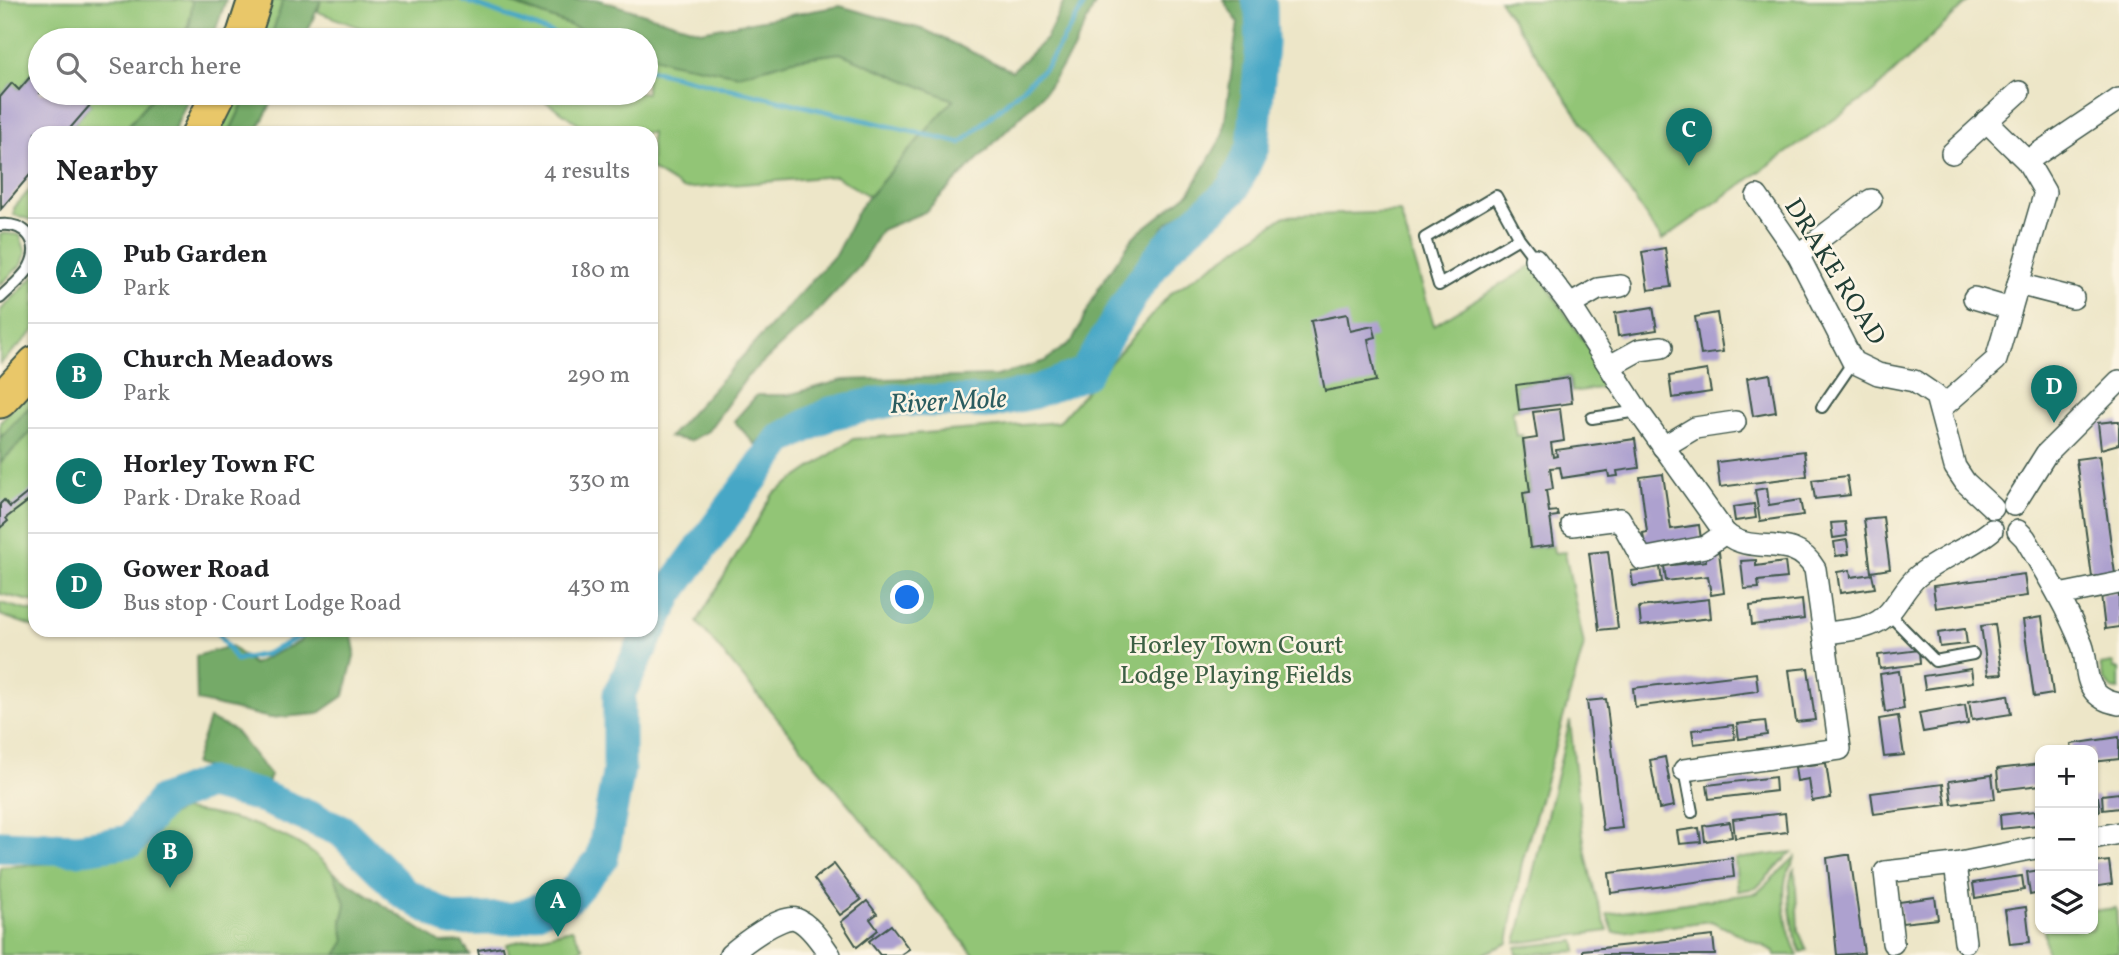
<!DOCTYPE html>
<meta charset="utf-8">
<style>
body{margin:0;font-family:Vollkorn,serif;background:#f2f2f2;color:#202124}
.controls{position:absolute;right:21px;bottom:21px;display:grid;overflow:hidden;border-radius:14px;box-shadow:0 2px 5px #0004}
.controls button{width:63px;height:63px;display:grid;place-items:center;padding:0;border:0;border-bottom:2px solid #e0e0e0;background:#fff;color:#202124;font:35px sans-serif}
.you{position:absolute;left:908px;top:598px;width:24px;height:24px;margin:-18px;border:5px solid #fff;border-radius:50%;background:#1a73e8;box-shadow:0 0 0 10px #1a73e833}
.badge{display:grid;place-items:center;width:46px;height:46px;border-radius:50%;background:#0f766e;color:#fff;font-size:23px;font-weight:700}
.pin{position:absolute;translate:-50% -58px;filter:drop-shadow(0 2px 4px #0008)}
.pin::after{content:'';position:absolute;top:37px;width:24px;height:21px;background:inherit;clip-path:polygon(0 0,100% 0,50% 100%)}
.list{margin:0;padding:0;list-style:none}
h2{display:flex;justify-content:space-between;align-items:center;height:91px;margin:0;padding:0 28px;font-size:30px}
h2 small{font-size:23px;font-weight:400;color:#757577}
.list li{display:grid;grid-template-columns:46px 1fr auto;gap:21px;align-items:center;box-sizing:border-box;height:105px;padding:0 28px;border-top:2px solid #e0e0e0}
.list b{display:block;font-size:26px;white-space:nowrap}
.list p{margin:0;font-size:23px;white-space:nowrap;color:#757577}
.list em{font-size:23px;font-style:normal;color:#757577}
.icon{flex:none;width:38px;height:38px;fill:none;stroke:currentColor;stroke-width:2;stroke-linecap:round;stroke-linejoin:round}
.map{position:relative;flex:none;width:2119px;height:955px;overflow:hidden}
.search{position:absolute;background:#fff;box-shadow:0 2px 5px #0004;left:28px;top:28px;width:630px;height:77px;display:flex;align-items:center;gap:18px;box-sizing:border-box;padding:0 24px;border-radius:38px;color:#757577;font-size:26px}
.panel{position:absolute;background:#fff;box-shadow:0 2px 5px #0004;left:28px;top:126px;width:630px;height:511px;border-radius:21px}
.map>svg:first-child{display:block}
.green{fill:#92c576;stroke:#588155;stroke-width:2}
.forest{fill:#75aa67;stroke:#4a744e;stroke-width:2}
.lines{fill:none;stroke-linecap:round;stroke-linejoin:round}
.stream{stroke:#47a7c6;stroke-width:5}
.river{stroke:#47a7c6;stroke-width:33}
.building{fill:#ada1cf}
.service-casing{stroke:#3e564a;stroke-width:14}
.minor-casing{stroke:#3e564a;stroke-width:24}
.primary-casing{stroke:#3e564a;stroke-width:37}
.service{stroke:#fff;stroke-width:10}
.minor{stroke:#fff;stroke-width:21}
.primary{stroke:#e9c769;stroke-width:33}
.labels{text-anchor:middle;stroke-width:5;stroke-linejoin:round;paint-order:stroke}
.street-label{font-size:26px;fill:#1f3d34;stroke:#fcf5e5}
.park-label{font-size:26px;fill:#3c5f44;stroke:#fcf5e5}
.water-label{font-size:28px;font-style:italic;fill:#2b5d60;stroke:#fcf5e5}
</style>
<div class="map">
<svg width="2119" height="955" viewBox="0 0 2119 955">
<rect width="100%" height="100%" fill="#fcf5e5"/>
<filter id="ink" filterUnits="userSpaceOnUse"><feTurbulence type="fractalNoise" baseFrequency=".0143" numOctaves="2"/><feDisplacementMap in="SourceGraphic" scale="14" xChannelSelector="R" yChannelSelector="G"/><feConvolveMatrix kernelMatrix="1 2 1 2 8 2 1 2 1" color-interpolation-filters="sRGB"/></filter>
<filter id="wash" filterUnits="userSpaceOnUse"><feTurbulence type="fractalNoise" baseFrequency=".00686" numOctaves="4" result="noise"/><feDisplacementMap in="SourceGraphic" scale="28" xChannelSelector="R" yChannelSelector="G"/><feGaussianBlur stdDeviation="1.57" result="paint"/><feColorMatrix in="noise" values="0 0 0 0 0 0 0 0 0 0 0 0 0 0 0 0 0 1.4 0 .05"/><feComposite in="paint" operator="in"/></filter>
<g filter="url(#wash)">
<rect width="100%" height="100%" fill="#ede6c8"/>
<g class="green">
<polygon points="0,0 192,0 194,5 183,40 40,40 40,65 19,90 12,84 0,97"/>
<polygon points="271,0 283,0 272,35 270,40 256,40"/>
<polygon points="321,0 503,0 609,40 393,40 318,12"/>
<polygon points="1499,0 1970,0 1872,93 1662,240"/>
<path d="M840,53L954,100L869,196L835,176L683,189L651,169V133H593L533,93H646V54C695,71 788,61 840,53Z"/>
<polygon points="78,93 156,93 122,133 66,133 91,104"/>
<polygon points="235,93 248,93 229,133 216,133"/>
<polygon points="35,184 35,224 32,220 14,215 14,208"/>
<polygon points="1400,212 1434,325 1533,265 1614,386 1572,392 1569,377 1516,385 1519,409 1512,410 1516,436 1522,435 1529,492 1522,493 1529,548 1553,546 1554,553 1565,552 1584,645 1522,863 1508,943 1481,955 974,955 697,622 773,494 853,439 1059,422 1170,294 1285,216"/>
<polygon points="3,233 20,235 26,253 22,264 0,285 0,235"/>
<polygon points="35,275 35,330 0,364 0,311"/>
<polygon points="35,383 35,401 0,438 0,422"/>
<polygon points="35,428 35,602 0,594 0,463"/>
<polygon points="0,603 35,612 35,627 0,615"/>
<polygon points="2113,663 2114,669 2119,669 2119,690 2112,689 2104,681 2100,665"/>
<path d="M1570,721C1578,790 1581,866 1608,931L1516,943Z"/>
<path d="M183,810C236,816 337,839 346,904C346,909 343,915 342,920C342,927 344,934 345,941L336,955H0V867L121,858C147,843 154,819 183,810Z"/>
<polygon points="1792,852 1756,888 1738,891 1735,859"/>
<path d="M1795,857C1794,866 1788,869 1786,877C1781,901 1787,934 1798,955H1775L1774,951L1711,921L1614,933L1607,914L1757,893Z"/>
<path d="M1795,869L1798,930L1807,950L1801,952C1792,934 1783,885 1795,869Z"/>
<polygon points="2116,908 2119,953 2047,955 2044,929 2093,929 2093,911"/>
<polygon points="572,929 583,948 569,955 564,950 555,955 509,955 507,944"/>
<polygon points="1575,941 1577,951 1517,955 1516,947"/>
</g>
<g class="forest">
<polygon points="192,0 226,0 212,40 183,40 190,24"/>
<polygon points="283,0 321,0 304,40 270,40"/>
<polygon points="503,0 599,0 701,31 840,6 925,30 1012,71 1046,39 1065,0 1097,0 1072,52 1044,93 925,212 881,230 860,266 815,314 747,377 708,431 690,441 669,437 836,254 859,208 953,100 840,53 797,59 739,75 669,62 646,54 646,40 609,40"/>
<polygon points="1223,0 1242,0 1249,17 1248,89 1241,143 1213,192 1165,225 1100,319 1071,368 1021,390 903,391 818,408 780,423 755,444 734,421 757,395 788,395 843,380 997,376 1045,361 1073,340 1098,289 1134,236 1190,192 1223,135 1238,22"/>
<polygon points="156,93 191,93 173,133 122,133"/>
<polygon points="248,93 277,93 256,133 229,133"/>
<polygon points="35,401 35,428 0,463 0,438"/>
<polygon points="310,630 351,630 355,652 344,696 318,714 270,718 197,701 196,656 231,646 253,664 299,642"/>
<polygon points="209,719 234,730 270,775 268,786 194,764"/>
<polygon points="333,872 441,943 462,942 470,955 336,955 345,941 342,922 346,905"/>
</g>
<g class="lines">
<g class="stream">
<polyline points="463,0 570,40"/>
<polyline points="646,69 961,143 1047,66 1087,0"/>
<polyline points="216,630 236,660 266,654 312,630"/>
</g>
<g class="river">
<polyline points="651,629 669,592 781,439 831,413 894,400 989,402 1032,393 1085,373 1136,289 1167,247 1233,189 1253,147 1262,44 1261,6 1258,0"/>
<polyline points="0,846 77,849 131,841 162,801 208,783 257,795 342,831 404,893 451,920 516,918 568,898 602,859 619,769 619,694 650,630"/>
</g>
</g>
<g id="blocks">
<g class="building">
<polygon points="40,65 40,93 78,93 91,104 66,133 35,133 35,169 1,209 0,97 12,83 19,90"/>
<polygon points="1665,248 1671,287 1648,290 1642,252"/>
<polygon points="1653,307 1657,330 1618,336 1615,313"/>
<polygon points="1717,313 1723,352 1701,355 1695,317"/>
<polygon points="1347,314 1350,331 1373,326 1376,337 1368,339 1376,381 1325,391 1311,321"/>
<polygon points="1707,370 1711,392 1672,398 1669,376"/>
<polygon points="1770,374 1776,412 1753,416 1747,378"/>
<polygon points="1569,378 1572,403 1519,410 1516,385"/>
<polygon points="1560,409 1564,441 1551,443 1553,457 1557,456 1556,450 1635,439 1639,468 1617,471 1618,476 1609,477 1608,471 1562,478 1560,467 1550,468 1553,489 1546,490 1549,512 1557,511 1558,516 1550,517 1554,545 1530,548 1523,493 1530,492 1523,440 1537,438 1533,412"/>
<polygon points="2115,421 2119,421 2119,444 2101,449 2098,423"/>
<polygon points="1804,451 1807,476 1720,487 1717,462"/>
<polygon points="2099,456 2115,574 2092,577 2076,459"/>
<polygon points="1663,474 1671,529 1699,525 1701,539 1645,548 1643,533 1647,532 1640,477"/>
<polygon points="1847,476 1850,495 1815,499 1812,480"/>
<polygon points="35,487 35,496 6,518 8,521 0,528 0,504 4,500 10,507"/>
<polygon points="1767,488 1769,505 1800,500 1803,515 1760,521 1755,490"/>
<polygon points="1754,504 1756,518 1735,521 1733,507"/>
<polygon points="1883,517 1890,569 1871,572 1864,519"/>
<polygon points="1845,522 1847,536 1833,538 1831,523"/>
<polygon points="1847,540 1849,554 1836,556 1834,542"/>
<polygon points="1608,551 1618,628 1599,630 1589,553"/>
<polygon points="1719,552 1724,593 1711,595 1708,576 1666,581 1664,566 1706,561 1706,553"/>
<polygon points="1756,560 1756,566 1785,562 1787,578 1758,581 1759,588 1744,589 1741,561"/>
<polygon points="1660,567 1662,582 1633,586 1631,571"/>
<polygon points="1850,570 1851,577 1872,574 1875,588 1840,593 1837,572"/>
<polygon points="2024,574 2027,596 1936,608 1933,586"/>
<polygon points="2119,592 2119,627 2105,629 2101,595"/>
<polygon points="1709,599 1711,618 1641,626 1639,607"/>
<polygon points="1802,600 1804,619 1752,625 1750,606"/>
<polygon points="2042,617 2053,694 2034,697 2023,620"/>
<polygon points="1995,624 2002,674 1988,675 1981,626"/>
<polygon points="1965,629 1967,644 1940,647 1938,633"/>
<polygon points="1919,650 1920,664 1880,669 1878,655"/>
<polygon points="1808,668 1815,720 1796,722 1789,670"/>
<polygon points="1971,669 1973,682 1925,689 1923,676"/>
<polygon points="1899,671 1904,709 1885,712 1880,674"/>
<polygon points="1756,673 1758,691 1635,707 1633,688"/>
<polygon points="2008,695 2011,714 1972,720 1969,701"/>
<polygon points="1606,699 1622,828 1603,830 1587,701"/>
<polygon points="1965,705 1968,724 1923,732 1919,713"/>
<polygon points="1898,716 1904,755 1884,757 1879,719"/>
<polygon points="1765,721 1767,735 1739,739 1737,724"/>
<polygon points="1733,725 1735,739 1694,744 1692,730"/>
<polygon points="2119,737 2119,759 2093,762 2093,750 2072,750 2071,744"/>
<polygon points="1665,757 1674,806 1659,809 1650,760"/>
<polygon points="1826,763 1831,798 1812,801 1809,779 1797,781 1795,767"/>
<polygon points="2040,764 2040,785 1999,790 1997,769"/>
<polygon points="1992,775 1995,799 1952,804 1949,781"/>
<polygon points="1775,777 1776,791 1709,799 1707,785"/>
<polygon points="1943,784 1946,805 1874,814 1871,793"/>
<polygon points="2119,793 2119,808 2103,810 2102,795"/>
<polygon points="2093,797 2098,797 2100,811 2093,812"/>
<polygon points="2035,811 2037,825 2001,829 2000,815"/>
<polygon points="1785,813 1787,832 1735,838 1733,819"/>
<polygon points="1730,822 1732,837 1705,841 1703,826"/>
<polygon points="1699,828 1701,842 1679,844 1677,831"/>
<polygon points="1846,855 1850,855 1864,953 1837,955 1827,858"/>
<polygon points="1732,858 1734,877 1611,893 1609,873"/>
<polygon points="2109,861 2112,884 2093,887 2093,863"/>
<polygon points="834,864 861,900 840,915 814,879"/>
<polygon points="2040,870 2040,893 2030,895 2027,872"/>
<polygon points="2022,876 2024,890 1975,898 1973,883"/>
<polygon points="1935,897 1938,919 1902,923 1899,902"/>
<polygon points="867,901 877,914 870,919 878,930 857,947 841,922"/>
<polygon points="2026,907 2030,942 2010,944 2005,910"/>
<polygon points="891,925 909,949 900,955 880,955 869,941"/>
<polygon points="1713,936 1715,955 1583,955 1583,950"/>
<polygon points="503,946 505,955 479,955 478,950"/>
</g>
</g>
</g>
<g filter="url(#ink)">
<use href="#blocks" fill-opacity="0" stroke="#3e564a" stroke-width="2"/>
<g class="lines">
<defs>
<g id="service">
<path d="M0,225C25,222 42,242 30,266C24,278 9,289 0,298"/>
<polyline points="1519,238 1496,196 1425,238 1439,285 1519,238 1535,259"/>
<polyline points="1822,407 1853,362"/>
<polyline points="1592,418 1638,411"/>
<polyline points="1887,612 1935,661 1973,654"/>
<polyline points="1684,770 1692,812"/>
</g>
<g id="minor">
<polyline points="1986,121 2027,161"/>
<polyline points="1952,153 2019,92"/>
<polyline points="1757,196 1798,255 1853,362 1878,374 1914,381 1936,396 1955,467 1965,482 1993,508"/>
<polyline points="1798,255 1871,200"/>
<path d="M1535,259L1570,305L1638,411L1725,533C1754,558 1792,530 1815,569L1840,749L1684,770"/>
<polyline points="2018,284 2073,298"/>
<polyline points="1974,298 2011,309"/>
<polyline points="1570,305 1598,289 1621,286"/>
<polyline points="1610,366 1639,350 1662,347"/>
<polyline points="1940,409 1996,360 2045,192 2027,161 2119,99"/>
<polyline points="1663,447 1695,428 1735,422"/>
<polyline points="2014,505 2046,454 2119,381"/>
<polyline points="1572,525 1620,519 1642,559 1705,547 1725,533"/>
<path d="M2018,531L2025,538C2046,573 2067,607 2082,645C2088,661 2084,679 2095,692C2102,700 2110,702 2119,704"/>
<polyline points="2059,595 2119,583"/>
<path d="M1826,633C1842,631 1864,630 1879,621C1895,612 1903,588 1918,576C1941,557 1969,549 1992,530"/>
<polyline points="2093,838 2119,833"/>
<polyline points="1955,864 1965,942"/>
<polyline points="1893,943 1885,872 1955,864 2040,847"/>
<path d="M730,955C741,945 781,914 796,919C810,924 822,944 830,955"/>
</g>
<g id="primary">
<polyline points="242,40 255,0"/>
<polyline points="199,133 219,93"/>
<polyline points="0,401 35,363"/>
</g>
</defs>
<use href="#service" class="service-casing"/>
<use href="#minor" class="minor-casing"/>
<use href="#primary" class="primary-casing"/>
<use href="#service" class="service"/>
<use href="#minor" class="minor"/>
<use href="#primary" class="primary"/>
</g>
</g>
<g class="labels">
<g class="street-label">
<text transform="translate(1836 271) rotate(58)" y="9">DRAKE ROAD</text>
</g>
<g class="park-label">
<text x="1236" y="653">Horley Town Court<tspan x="1236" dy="30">Lodge Playing Fields</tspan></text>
</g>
<g class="water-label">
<text transform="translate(948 400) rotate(-3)" y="10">River Mole</text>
</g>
</g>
</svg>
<div class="controls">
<button>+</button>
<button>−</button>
<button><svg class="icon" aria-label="layers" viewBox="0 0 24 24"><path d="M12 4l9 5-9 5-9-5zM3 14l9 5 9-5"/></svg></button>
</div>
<div class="you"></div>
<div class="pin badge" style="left:558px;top:937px">A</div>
<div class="pin badge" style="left:170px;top:888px">B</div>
<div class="pin badge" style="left:1689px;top:166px">C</div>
<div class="pin badge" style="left:2054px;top:423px">D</div>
<div class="search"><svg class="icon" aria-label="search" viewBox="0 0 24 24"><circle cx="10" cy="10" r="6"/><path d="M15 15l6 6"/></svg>Search here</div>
<section class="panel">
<h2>Nearby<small>4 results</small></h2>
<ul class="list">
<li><span class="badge">A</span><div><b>Pub Garden</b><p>Park</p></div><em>180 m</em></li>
<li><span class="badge">B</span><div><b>Church Meadows</b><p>Park</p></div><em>290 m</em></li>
<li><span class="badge">C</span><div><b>Horley Town FC</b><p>Park · Drake Road</p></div><em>330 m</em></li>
<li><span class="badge">D</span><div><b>Gower Road</b><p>Bus stop · Court Lodge Road</p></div><em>430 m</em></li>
</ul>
</section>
</div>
